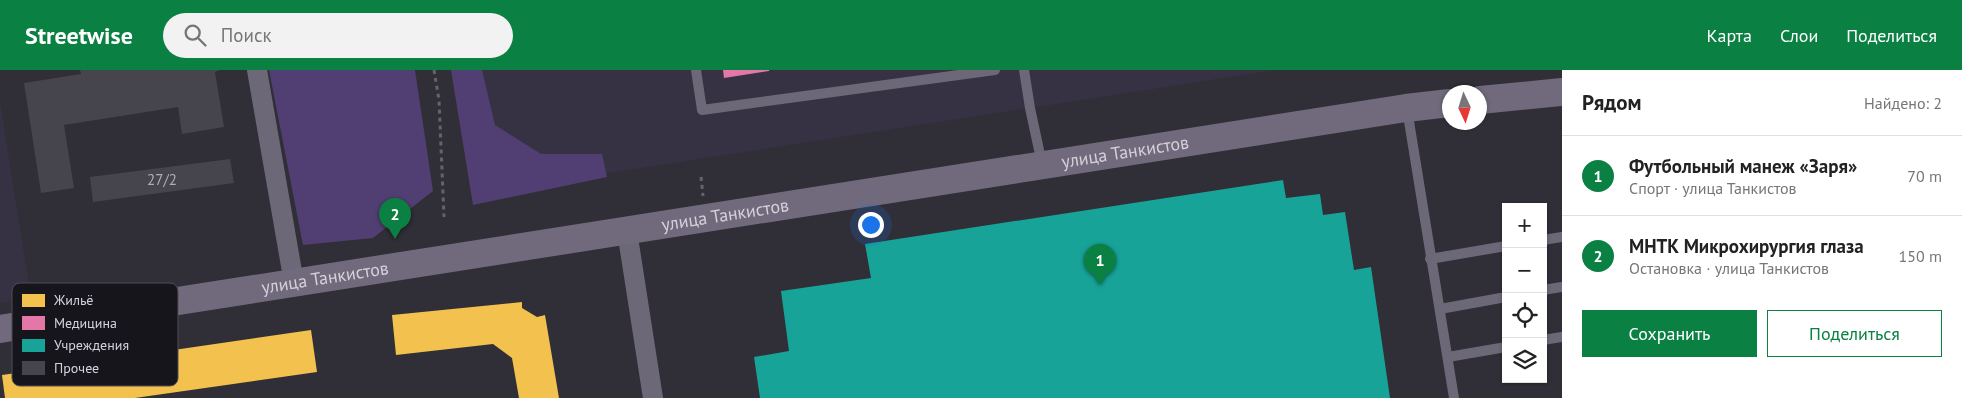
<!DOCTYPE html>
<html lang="ru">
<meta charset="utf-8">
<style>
body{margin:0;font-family:"PT Sans",sans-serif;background:#f2f2f2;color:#222}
.controls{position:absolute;right:15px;bottom:15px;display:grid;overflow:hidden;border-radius:0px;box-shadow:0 1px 4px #0004}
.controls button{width:45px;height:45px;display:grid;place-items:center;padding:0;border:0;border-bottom:1px solid #e0e0e0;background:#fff;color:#222;font:25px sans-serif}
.compass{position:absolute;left:1442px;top:15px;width:45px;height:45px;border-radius:50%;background:#fff;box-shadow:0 1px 4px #0004;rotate:176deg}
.you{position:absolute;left:870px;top:154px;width:18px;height:18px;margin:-12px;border:4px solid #fff;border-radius:50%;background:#1a73e8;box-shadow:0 0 0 8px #1a73e833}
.badge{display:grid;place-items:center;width:32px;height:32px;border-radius:50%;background:#0b8043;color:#fff;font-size:16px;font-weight:700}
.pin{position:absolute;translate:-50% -41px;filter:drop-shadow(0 1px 2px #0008)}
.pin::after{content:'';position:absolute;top:26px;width:18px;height:15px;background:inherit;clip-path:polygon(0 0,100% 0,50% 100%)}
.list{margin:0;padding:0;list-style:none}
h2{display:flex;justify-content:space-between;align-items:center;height:65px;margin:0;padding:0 20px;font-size:21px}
h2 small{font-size:16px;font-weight:400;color:#767676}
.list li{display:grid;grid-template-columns:32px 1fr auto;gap:15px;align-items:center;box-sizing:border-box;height:80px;padding:0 20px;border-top:1px solid #e0e0e0}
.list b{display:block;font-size:19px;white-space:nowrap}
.list p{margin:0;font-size:16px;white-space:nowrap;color:#767676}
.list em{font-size:16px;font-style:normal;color:#767676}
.actions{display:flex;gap:10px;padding:15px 20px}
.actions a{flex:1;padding:11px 0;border:1px solid #0b8043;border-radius:0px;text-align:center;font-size:18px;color:#0b8043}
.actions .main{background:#0b8043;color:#fff}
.icon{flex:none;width:28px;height:28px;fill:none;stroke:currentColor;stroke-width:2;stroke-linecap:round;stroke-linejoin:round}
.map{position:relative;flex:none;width:1562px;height:328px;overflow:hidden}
header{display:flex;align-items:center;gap:30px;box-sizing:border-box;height:70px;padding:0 25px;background:#0b8043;color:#fff}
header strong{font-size:24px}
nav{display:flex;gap:28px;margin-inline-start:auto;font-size:18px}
.search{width:350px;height:45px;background:#f2f2f2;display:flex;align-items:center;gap:12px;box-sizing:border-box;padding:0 18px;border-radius:28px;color:#767676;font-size:19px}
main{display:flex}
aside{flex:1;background:#fff}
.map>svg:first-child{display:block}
.built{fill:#373144}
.green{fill:#513f73}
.homes{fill:#f2c14e}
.health{fill:#e377a8}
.public{fill:#17a398}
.building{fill:#46444c}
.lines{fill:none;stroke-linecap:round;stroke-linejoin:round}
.path{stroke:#66636e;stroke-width:3;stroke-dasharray:4 4;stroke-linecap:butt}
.lane{stroke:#6c6877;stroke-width:10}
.street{stroke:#6c6877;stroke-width:20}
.secondary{stroke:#706a7c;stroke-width:28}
.labels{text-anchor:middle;stroke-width:5;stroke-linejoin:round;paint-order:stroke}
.number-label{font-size:15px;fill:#b0aeb7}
.street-label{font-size:18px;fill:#d4d1db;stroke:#17151c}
.key{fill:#17151c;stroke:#504d55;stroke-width:1}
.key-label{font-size:14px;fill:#d4d1db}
</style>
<header>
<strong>Streetwise</strong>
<div class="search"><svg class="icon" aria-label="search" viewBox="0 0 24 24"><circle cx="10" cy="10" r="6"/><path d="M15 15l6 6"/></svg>Поиск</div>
<nav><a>Карта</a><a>Слои</a><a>Поделиться</a></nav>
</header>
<main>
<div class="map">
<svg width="1562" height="328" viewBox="0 0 1562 328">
<rect width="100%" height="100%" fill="#302e36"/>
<g class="built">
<polygon points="461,0 1276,0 479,123"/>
<polygon points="0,32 31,227 0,233"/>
</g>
<g class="green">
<polygon points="269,0 415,0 433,121 373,168 303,175"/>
<polygon points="451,0 482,0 495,55 541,84 602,84 607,107 473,135"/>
</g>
<g class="homes">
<polygon points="522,232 522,238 537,247 545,245 559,328 519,328 512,288 493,274 396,285 392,245"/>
<polygon points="311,260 317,302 135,328 5,328 2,305"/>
</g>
<polygon class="health" points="723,0 769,0 769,1 724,8"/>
<polygon class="public" points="1283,110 1286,128 1320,124 1323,145 1345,142 1354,200 1371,197 1390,328 760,328 754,287 789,281 781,221 871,208 865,174"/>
<g class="building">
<polygon points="80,0 219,0 215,2 224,57 182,64 178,37 64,55 74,118 41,123 24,13 81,4"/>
<polygon points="230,89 234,113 93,132 90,107"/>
</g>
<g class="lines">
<g class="path">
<polyline points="434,0 439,30 444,147"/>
<polyline points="701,107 703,126"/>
</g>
<g class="lane">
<polyline points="696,0 702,40 995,0"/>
<polyline points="1024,0 1030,38 1042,94"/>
<polyline points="1407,39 1454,328"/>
<polyline points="1543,170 1562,167"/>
<polyline points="1430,189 1506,176"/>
<polyline points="1543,220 1562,217"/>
<polyline points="1440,239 1506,227"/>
<polyline points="1543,270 1562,267"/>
<polyline points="1448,287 1506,277"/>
</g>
<g class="street">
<polyline points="257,0 294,213"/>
<polyline points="627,161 653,328"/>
</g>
<g class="secondary">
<polyline points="1480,30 1562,22"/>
<path id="s1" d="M0,259L1406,38L1450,33"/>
</g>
</g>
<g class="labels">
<g class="number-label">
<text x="162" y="115">27/2</text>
</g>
<g class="street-label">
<text dy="6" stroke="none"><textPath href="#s1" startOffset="1139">улица Танкистов</textPath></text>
<text dy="6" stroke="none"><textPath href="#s1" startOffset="734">улица Танкистов</textPath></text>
<text dy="6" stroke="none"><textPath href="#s1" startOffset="329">улица Танкистов</textPath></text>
</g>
</g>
<rect x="12" y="213" width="166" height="103" rx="8" class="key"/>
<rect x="22" y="224" width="23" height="13" fill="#f2c14e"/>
<rect x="22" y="246" width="23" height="14" fill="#e377a8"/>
<rect x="22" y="269" width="23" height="13" fill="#17a398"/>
<rect x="22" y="291" width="23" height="14" fill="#46444c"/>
<g class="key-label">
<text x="54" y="235">Жильё</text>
<text x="54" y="258">Медицина</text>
<text x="54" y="280">Учреждения</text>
<text x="54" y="303">Прочее</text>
</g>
</svg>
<div class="controls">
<button>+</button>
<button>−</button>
<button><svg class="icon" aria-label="locate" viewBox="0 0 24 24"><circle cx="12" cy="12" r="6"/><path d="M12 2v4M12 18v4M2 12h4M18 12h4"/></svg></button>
<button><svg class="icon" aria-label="layers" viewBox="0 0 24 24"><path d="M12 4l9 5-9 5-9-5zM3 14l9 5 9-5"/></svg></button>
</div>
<svg class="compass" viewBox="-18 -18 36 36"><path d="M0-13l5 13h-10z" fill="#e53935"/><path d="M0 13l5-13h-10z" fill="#767676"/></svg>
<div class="you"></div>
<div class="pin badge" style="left:1100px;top:215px">1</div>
<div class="pin badge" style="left:395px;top:169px">2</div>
</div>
<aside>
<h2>Рядом<small>Найдено: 2</small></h2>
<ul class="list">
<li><span class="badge">1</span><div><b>Футбольный манеж «Заря»</b><p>Спорт · улица Танкистов</p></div><em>70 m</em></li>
<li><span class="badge">2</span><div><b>МНТК Микрохирургия глаза</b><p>Остановка · улица Танкистов</p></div><em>150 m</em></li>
</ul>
<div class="actions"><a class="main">Сохранить</a><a>Поделиться</a></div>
</aside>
</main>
